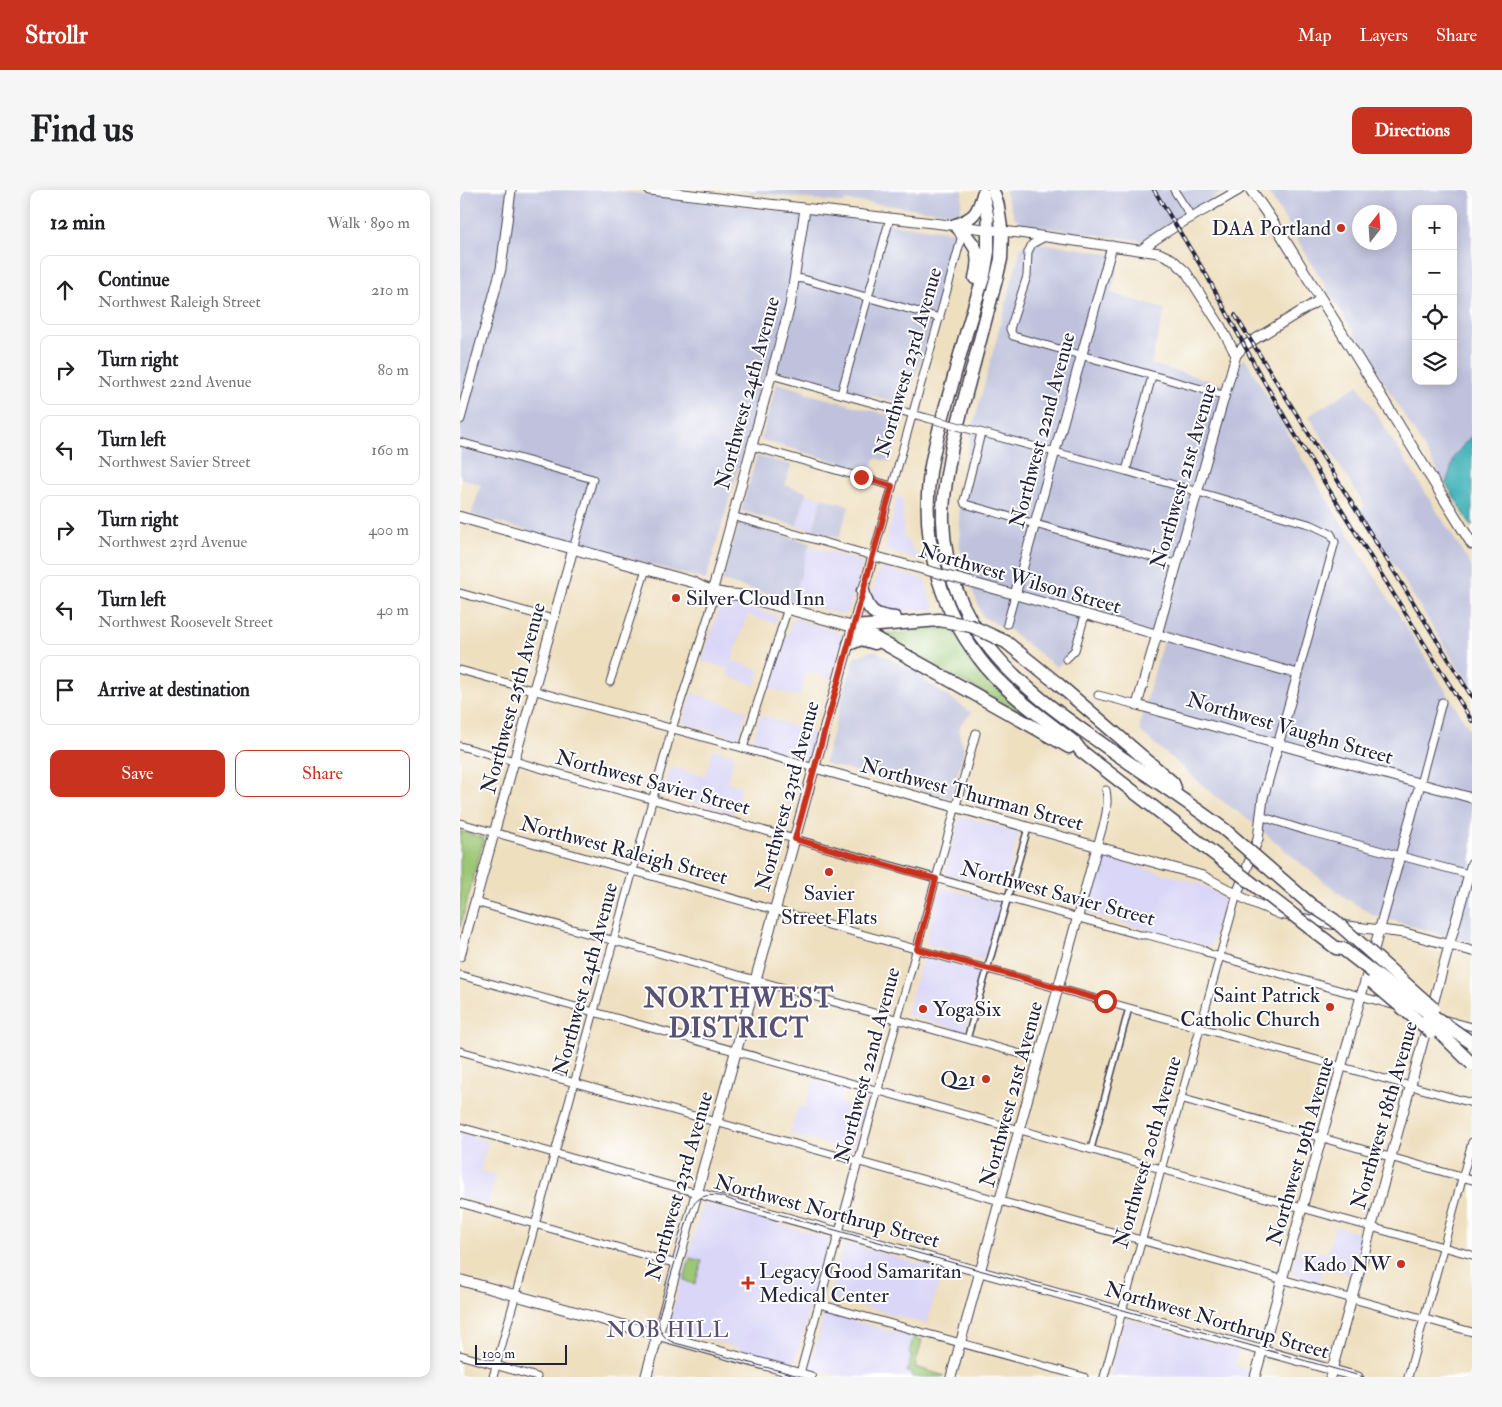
<!DOCTYPE html>
<meta charset="utf-8">
<style>
body{margin:0;font-family:"IM FELL Double Pica",serif;background:#f6f6f6;color:#202124}
.controls{position:absolute;right:15px;top:15px;display:grid;overflow:hidden;border-radius:10px;box-shadow:0 2px 12px #0003}
.controls button{width:45px;height:45px;display:grid;place-items:center;padding:0;border:0;border-bottom:1px solid #e0e0e0;background:#fff;color:#202124;font:25px sans-serif}
.compass{position:absolute;left:892px;top:15px;width:45px;height:45px;border-radius:50%;background:#fff;box-shadow:0 2px 12px #0003;rotate:17deg}
.scale{position:absolute;left:15px;bottom:12px;width:92px;box-sizing:border-box;padding-left:5px;border:2px solid #22223b;border-top:0;font-size:14px;line-height:18px;white-space:nowrap;color:#22223b;-webkit-text-stroke:4px #fff;paint-order:stroke}
.stop{position:absolute;width:15px;height:15px;margin:-11px;border:4px solid #c8321e;border-radius:50%;background:#fff}
.stop.end{background:#c8321e;border-color:#fff;box-shadow:0 1px 5px #0008}
.list{margin:0;padding:0;list-style:none}
h2{display:flex;justify-content:space-between;align-items:center;height:65px;margin:0;padding:0 20px;font-size:21px}
h2 small{font-size:16px;font-weight:400;color:#757577}
.list li{display:grid;grid-template-columns:32px 1fr auto;gap:15px;align-items:center;box-sizing:border-box;height:70px;margin:0 10px 10px;padding:0 10px;border:1px solid #e0e0e0;border-radius:10px}
.list b{display:block;font-size:19px;white-space:nowrap}
.list p{margin:0;font-size:16px;white-space:nowrap;color:#757577}
.list em{font-size:16px;font-style:normal;color:#757577}
.actions{display:flex;gap:10px;padding:15px 20px}
.actions a{flex:1;padding:11px 0;border:1px solid #c8321e;border-radius:10px;text-align:center;font-size:18px;color:#c8321e}
.actions .main{background:#c8321e;color:#fff}
.icon{flex:none;width:28px;height:28px;fill:none;stroke:currentColor;stroke-width:2;stroke-linecap:round;stroke-linejoin:round}
.map{position:relative;flex:none;width:1012px;height:1187px;overflow:hidden;border-radius:10px}
header{display:flex;align-items:center;gap:30px;box-sizing:border-box;height:70px;padding:0 25px;background:#c8321e;color:#fff}
header strong{font-size:24px}
nav{display:flex;gap:28px;margin-inline-start:auto;font-size:18px}
.intro{display:flex;align-items:center;justify-content:space-between;box-sizing:border-box;height:120px;padding:0 30px}
h1{margin:0;font-size:35px}
.button{padding:12px 22px;border-radius:10px;background:#c8321e;color:#fff;font-size:18px;font-weight:700}
main{display:flex;gap:30px;padding:0 30px}
aside{flex:1;background:#fff;border-radius:10px;box-shadow:0 2px 12px #0003}
.map>svg:first-child{display:block}
.built{fill:#dad6f7}
.industrial{fill:#c0c2dd;fill-rule:evenodd}
.green{fill:#9cc774;stroke:#5f7458}
.water{fill:#42b3b9;stroke:#326a7a}
.lines{fill:none;stroke-linecap:round;stroke-linejoin:round}
.pedestrian-casing{stroke:#413e4f;stroke-width:8}
.minor-casing{stroke:#413e4f;stroke-width:9}
.tertiary-casing{stroke:#413e4f;stroke-width:11}
.secondary-casing{stroke:#413e4f;stroke-width:12}
.trunk-casing{stroke:#413e4f;stroke-width:14}
.motorway-casing{stroke:#413e4f;stroke-width:15}
.pedestrian{stroke:#fff;stroke-width:5}
.minor{stroke:#fff;stroke-width:7}
.tertiary{stroke:#fff;stroke-width:9}
.secondary{stroke:#fff;stroke-width:10}
.trunk{stroke:#fff;stroke-width:11}
.motorway{stroke:#fff;stroke-width:12}
.tram{stroke:#22223b;stroke-width:1}
.rail-casing{stroke:#22223b;stroke-width:4}
.rail{stroke:#fff;stroke-width:2;stroke-dasharray:5.5;stroke-linecap:butt}
.minor-bridge-casing{stroke:#413e4f;stroke-width:9;stroke-linecap:butt}
.tertiary-bridge-casing{stroke:#413e4f;stroke-width:11;stroke-linecap:butt}
.motorway-bridge-casing{stroke:#413e4f;stroke-width:15;stroke-linecap:butt}
.minor-bridge{stroke:#fff;stroke-width:7}
.tertiary-bridge{stroke:#fff;stroke-width:9}
.motorway-bridge{stroke:#fff;stroke-width:12}
.route{stroke:#c8321e;stroke-width:6}
.poi-dot{fill:#c8321e;stroke:#fff;stroke-width:2}
.labels{text-anchor:middle;stroke-width:4;stroke-linejoin:round;paint-order:stroke}
.poi-label{font-size:21px;fill:#22223b;stroke:#fff;text-anchor:end}
.street-label{font-size:21px;fill:#22223b;stroke:#fff}
.neighbourhood-label{font-size:22px;letter-spacing:1px;fill:#595174;stroke:#fff}
.district-label{font-size:26px;font-weight:bold;letter-spacing:1px;fill:#595174;stroke:#fff}
</style>
<header>
<strong>Strollr</strong>
<nav><a>Map</a><a>Layers</a><a>Share</a></nav>
</header>
<div class="intro"><h1>Find us</h1><a class="button">Directions</a></div>
<main>
<aside>
<h2>12 min<small>Walk · 890 m</small></h2>
<ul class="list">
<li><svg class="icon" aria-label="ahead" viewBox="0 0 24 24"><path d="M12 20V5M6 11l6-6 6 6"/></svg><div><b>Continue</b><p>Northwest Raleigh Street</p></div><em>210 m</em></li>
<li><svg class="icon" aria-label="right" viewBox="0 0 24 24"><path d="M7 20v-9h11M14 6l5 5-5 5"/></svg><div><b>Turn right</b><p>Northwest 22nd Avenue</p></div><em>80 m</em></li>
<li><svg class="icon" aria-label="left" viewBox="0 0 24 24"><path d="M17 20v-9H6M10 6l-5 5 5 5"/></svg><div><b>Turn left</b><p>Northwest Savier Street</p></div><em>160 m</em></li>
<li><svg class="icon" aria-label="right" viewBox="0 0 24 24"><path d="M7 20v-9h11M14 6l5 5-5 5"/></svg><div><b>Turn right</b><p>Northwest 23rd Avenue</p></div><em>400 m</em></li>
<li><svg class="icon" aria-label="left" viewBox="0 0 24 24"><path d="M17 20v-9H6M10 6l-5 5 5 5"/></svg><div><b>Turn left</b><p>Northwest Roosevelt Street</p></div><em>40 m</em></li>
<li><svg class="icon" aria-label="arrive" viewBox="0 0 24 24"><path d="M6 21V4h12l-3 4 3 4H6"/></svg><div><b>Arrive at destination</b></div></li>
</ul>
<div class="actions"><a class="main">Save</a><a>Share</a></div>
</aside>
<div class="map">
<svg width="1012" height="1187" viewBox="0 0 1012 1187">
<rect width="100%" height="100%" fill="#fff"/>
<filter id="ink" filterUnits="userSpaceOnUse"><feTurbulence type="fractalNoise" baseFrequency=".02" numOctaves="2"/><feDisplacementMap in="SourceGraphic" scale="10" xChannelSelector="R" yChannelSelector="G"/><feConvolveMatrix kernelMatrix="1 2 1 2 8 2 1 2 1" color-interpolation-filters="sRGB"/></filter>
<filter id="wash" filterUnits="userSpaceOnUse"><feTurbulence type="fractalNoise" baseFrequency=".0096" numOctaves="4" result="noise"/><feDisplacementMap in="SourceGraphic" scale="20" xChannelSelector="R" yChannelSelector="G"/><feGaussianBlur stdDeviation="1.12" result="paint"/><feColorMatrix in="noise" values="0 0 0 0 0 0 0 0 0 0 0 0 0 0 0 0 0 1.4 0 .05"/><feComposite in="paint" operator="in"/></filter>
<g filter="url(#wash)">
<rect width="100%" height="100%" fill="#eedfbf"/>
<g class="built">
<polygon points="346,303 362,308 353,340 337,336"/>
<polygon points="437,306 443,308 443,344 460,370 430,362 425,358"/>
<polygon points="349,356 400,371 402,374 389,419 385,424 381,424 333,411"/>
<polygon points="421,379 425,379 464,389 475,419 424,422 416,418 412,406 418,382"/>
<polygon points="262,409 318,426 315,433 287,425 272,471 300,480 295,495 268,486 269,479 242,471"/>
<polygon points="333,428 378,442 382,447 371,488 347,481 339,507 310,498"/>
<polygon points="232,503 287,521 278,548 223,533"/>
<polygon points="301,525 356,544 349,570 291,554"/>
<polygon points="253,559 274,565 267,592 282,597 274,623 203,604 211,577 245,586"/>
<polygon points="500,626 559,642 544,699 485,683"/>
<polygon points="643,667 741,694 764,709 751,757 627,723"/>
<polygon points="481,697 540,713 524,770 465,754"/>
<polygon points="463,766 521,782 505,841 446,825"/>
<polygon points="353,891 382,899 380,914 404,920 392,961 330,944 338,916 345,918"/>
<polygon points="0,943 28,951 20,981 36,985 28,1015 0,1007"/>
<polygon points="243,1013 369,1048 334,1174 208,1138"/>
<polygon points="875,1036 902,1044 891,1085 864,1077 859,1092 831,1084 839,1056 867,1063"/>
<polygon points="384,1052 482,1080 467,1134 369,1107"/>
<polygon points="365,1123 462,1150 455,1178 485,1187 381,1187 349,1178"/>
<polygon points="665,1129 779,1161 775,1175 793,1181 791,1187 649,1187"/>
</g>
<g class="industrial">
<polygon points="0,0 149,0 495,42 498,47 447,215 307,178 246,390 11,325 21,295 0,288"/>
<polygon points="276,0 503,0 500,24 384,10 385,13"/>
<polygon points="544,0 767,0 683,51 565,35 555,28"/>
<path d="M807,0H1012V337L986,294ZM956,19H993V191H956ZM899,22H929V52H899Z"/>
<polygon points="568,53 586,54 630,60 661,67 651,103 705,119 691,174 773,197 781,171 785,168 844,272 1012,543 1012,753 913,725 887,709 843,675 788,629 754,605 680,541 680,534 704,447 625,425 615,460 597,477 550,441 523,427 506,383 500,357 499,312 510,248 561,57"/>
<polygon points="317,193 345,201 345,203 432,226 432,227 442,230 430,272 415,268 411,281 301,250"/>
<polygon points="898,195 1012,377 1012,500 900,320 905,316 849,226"/>
<polygon points="297,266 331,275 325,295 346,302 337,336 281,321"/>
<polygon points="362,308 389,316 379,348 353,340"/>
<polygon points="279,333 350,353 333,411 262,391"/>
<polygon points="414,460 461,485 467,492 512,523 501,533 499,540 500,548 504,559 491,608 364,573 394,467"/>
</g>
<g class="green">
<polygon points="472,438 492,439 513,472 535,496 571,528 415,444 445,443 462,439"/>
<polygon points="0,641 24,648 0,737"/>
<polygon points="230,1068 242,1071 235,1095 224,1090"/>
<polygon points="453,1148 462,1150 455,1177 485,1186 484,1187 452,1187 453,1183 447,1182 452,1165 449,1164"/>
</g>
<polygon class="water" points="1012,245 1012,337 986,294 995,265"/>
</g>
<g filter="url(#ink)">
<g class="lines">
<defs>
<g id="pedestrian">
<polyline points="507,849 568,638"/>
<polyline points="631,959 669,818"/>
</g>
<g id="minor">
<polyline points="714,0 732,28"/>
<polyline points="585,47 572,54 568,62 567,86 550,139 553,146 763,205"/>
<polyline points="334,88 343,89 480,128"/>
<polyline points="311,185 467,228"/>
<polyline points="381,204 430,28"/>
<polyline points="512,240 666,281 852,335 871,344 875,352 838,484"/>
<polyline points="521,243 504,311 505,314 716,374"/>
<polyline points="0,252 133,289 113,359"/>
<polyline points="291,256 432,296"/>
<polyline points="666,281 692,186"/>
<polyline points="272,326 413,366 499,57 501,48 498,42"/>
<polyline points="0,403 93,429"/>
<polyline points="547,434 555,405"/>
<polyline points="606,469 615,460 625,425"/>
<polyline points="0,480 355,578"/>
<polyline points="150,492 186,379"/>
<polyline points="638,505 677,515"/>
<polyline points="0,556 680,745 688,745 743,760 750,764 936,816"/>
<polyline points="283,558 328,418"/>
<polyline points="960,594 982,512"/>
<polyline points="800,626 847,641 1012,685"/>
<polyline points="0,633 1012,913"/>
<path d="M637,657C642,638 650,619 646,600"/>
<polyline points="15,712 579,869"/>
<polyline points="0,785 1012,1065"/>
<polyline points="983,829 1012,837"/>
<polyline points="0,861 1012,1142"/>
<polyline points="720,908 1012,990"/>
<polyline points="0,937 237,1003"/>
<polyline points="0,1013 217,1074"/>
<polyline points="359,1114 624,1187"/>
<polyline points="0,1165 77,1187"/>
<polyline points="33,1187 212,539 256,402"/>
<polyline points="339,1187 516,543"/>
<polyline points="644,1187 777,704"/>
<polyline points="948,1187 1012,952"/>
</g>
<g id="tertiary">
<polyline points="189,0 559,43 699,63 712,69 726,82 761,137 776,165"/>
<path d="M681,60C711,36 746,20 779,0"/>
<polyline points="861,109 784,156 776,165 677,515 1012,608"/>
<polyline points="0,229 41,79 51,0"/>
<polyline points="510,392 838,484 803,608 798,649 777,704"/>
<polyline points="254,395 330,116 345,19"/>
<polyline points="555,405 652,56"/>
<polyline points="393,437 413,366 462,379"/>
<polyline points="355,578 743,686 787,710 820,724 871,734 945,743 1012,761"/>
<polyline points="0,766 113,359"/>
<polyline points="971,821 1012,673"/>
<polyline points="237,1003 898,1187"/>
<polyline points="491,1187 637,657"/>
<polyline points="795,1187 960,594"/>
<polyline points="870,1187 968,833"/>
</g>
<g id="secondary">
<polyline points="791,0 821,44 1012,354"/>
<path d="M0,327L232,392C246,400 263,405 279,405L393,437L186,1187"/>
<polyline points="0,1090 350,1187"/>
</g>
<g id="trunk">
<polyline points="533,0 538,14 542,41"/>
<polyline points="523,4 528,27 528,39"/>
<path d="M495,35C515,27 517,24 523,3"/>
</g>
<g id="motorway">
<path d="M495,35C515,54 522,60 515,88"/>
<path d="M528,39V62L524,85C512,122 501,160 491,198C483,226 474,254 470,282C461,348 478,415 519,468C544,502 582,527 615,553L621,561L749,660"/>
<path d="M542,41L541,69L537,86L492,256C488,280 482,306 483,331C487,439 556,494 638,551C680,581 724,609 765,640"/>
<path d="M403,401C408,422 414,426 435,428"/>
<polyline points="393,437 411,446 609,557"/>
<polyline points="395,437 479,430"/>
<polyline points="546,452 598,494 713,593 715,598"/>
<polyline points="389,454 401,449 415,453"/>
</g>
</defs>
<use href="#pedestrian" class="pedestrian-casing"/>
<use href="#minor" class="minor-casing"/>
<use href="#tertiary" class="tertiary-casing"/>
<use href="#secondary" class="secondary-casing"/>
<use href="#trunk" class="trunk-casing"/>
<use href="#motorway" class="motorway-casing"/>
<use href="#pedestrian" class="pedestrian"/>
<use href="#minor" class="minor"/>
<use href="#tertiary" class="tertiary"/>
<use href="#secondary" class="secondary"/>
<use href="#trunk" class="trunk"/>
<use href="#motorway" class="motorway"/>
<path class="tram" d="M343,1187L215,1153C203,1149 197,1139 199,1126L229,1024C238,998 258,1004 278,1013L904,1187"/>
<defs>
<g id="rail">
<polyline points="694,0 747,86 798,181 834,243 1012,531"/>
<polyline points="775,125 1012,507"/>
</g>
</defs>
<use href="#rail" class="rail-casing"/>
<use href="#rail" class="rail"/>
<defs>
<polyline id="minor-bridge" points="467,228 512,240"/>
<polyline id="tertiary-bridge" points="462,379 510,392"/>
<g id="motorway-bridge">
<polyline points="479,430 511,436 546,452"/>
<polyline points="765,640 851,715 874,730 973,818"/>
<polyline points="749,660 876,758 883,759 937,801 1012,853"/>
<polyline points="912,792 971,842"/>
<polyline points="967,830 1012,874"/>
</g>
</defs>
<use href="#minor-bridge" class="minor-bridge-casing"/>
<use href="#tertiary-bridge" class="tertiary-bridge-casing"/>
<use href="#motorway-bridge" class="motorway-bridge-casing"/>
<use href="#minor-bridge" class="minor-bridge"/>
<use href="#tertiary-bridge" class="tertiary-bridge"/>
<use href="#motorway-bridge" class="motorway-bridge"/>
</g>
</g>
<g class="lines" filter="url(#ink)">
<polyline class="route" points="401,287 432,296 335,649 476,689 457,759 645,811"/>
</g>
<g class="poi-dot">
<circle cx="881" cy="38" r="5"/>
<circle cx="216" cy="408" r="5"/>
<circle cx="369" cy="682" r="5"/>
<circle cx="870" cy="817" r="5"/>
<circle cx="463" cy="819" r="5"/>
<circle cx="526" cy="889" r="5"/>
<circle cx="941" cy="1074" r="5"/>
<path d="M285.5 1085.5h5v5h5v5h-5v5h-5v-5h-5v-5h5z"/>
</g>
<g class="labels">
<g class="poi-label">
<text x="871" y="45">DAA Portland</text>
<text x="226" y="415" text-anchor="start">Silver Cloud Inn</text>
<text x="369" y="710" text-anchor="middle">Savier<tspan x="369" dy="24">Street Flats</tspan></text>
<text x="860" y="812">Saint Patrick<tspan x="860" dy="24">Catholic Church</tspan></text>
<text x="473" y="826" text-anchor="start">YogaSix</text>
<text x="516" y="896">Q21</text>
<text x="931" y="1081">Kado NW</text>
<text x="299" y="1088" text-anchor="start">Legacy Good Samaritan<tspan x="299" dy="24">Medical Center</tspan></text>
</g>
<g class="street-label">
<text transform="translate(448 172) rotate(-74)" y="7">Northwest 23rd Avenue</text>
<text transform="translate(287 203) rotate(-75)" y="7">Northwest 24th Avenue</text>
<text transform="translate(582 240) rotate(-75)" y="7">Northwest 22nd Avenue</text>
<text transform="translate(723 286) rotate(-74)" y="7">Northwest 21st Avenue</text>
<text transform="translate(560 388) rotate(16)" y="7">Northwest Wilson Street</text>
<text transform="translate(53 508) rotate(-75)" y="7">Northwest 25th Avenue</text>
<text transform="translate(830 538) rotate(16)" y="7">Northwest Vaughn Street</text>
<text transform="translate(193 592) rotate(15)" y="7">Northwest Savier Street</text>
<text transform="translate(512 604) rotate(15)" y="7">Northwest Thurman Street</text>
<text transform="translate(327 606) rotate(-75)" y="7">Northwest 23rd Avenue</text>
<text transform="translate(164 660) rotate(15)" y="7">Northwest Raleigh Street</text>
<text transform="translate(598 703) rotate(15)" y="7">Northwest Savier Street</text>
<text transform="translate(125 789) rotate(-75)" y="7">Northwest 24th Avenue</text>
<text transform="translate(407 875) rotate(-75)" y="7">Northwest 22nd Avenue</text>
<text transform="translate(551 904) rotate(-75)" y="7">Northwest 21st Avenue</text>
<text transform="translate(924 925) rotate(-74)" y="7">Northwest 18th Avenue</text>
<text transform="translate(840 961) rotate(-74)" y="7">Northwest 19th Avenue</text>
<text transform="translate(687 962) rotate(-74)" y="7">Northwest 20th Avenue</text>
<text transform="translate(219 996) rotate(-74)" y="7">Northwest 23rd Avenue</text>
<text transform="translate(367 1021) rotate(15)" y="7">Northwest Northrup Street</text>
<text transform="translate(757 1130) rotate(16)" y="7">Northwest Northrup Street</text>
</g>
<g class="neighbourhood-label">
<text x="208" y="1147">NOB HILL</text>
</g>
<g class="district-label">
<text x="279" y="817">NORTHWEST<tspan x="279" dy="30">DISTRICT</tspan></text>
</g>
</g>
</svg>
<div class="controls">
<button>+</button>
<button>−</button>
<button><svg class="icon" aria-label="locate" viewBox="0 0 24 24"><circle cx="12" cy="12" r="6"/><path d="M12 2v4M12 18v4M2 12h4M18 12h4"/></svg></button>
<button><svg class="icon" aria-label="layers" viewBox="0 0 24 24"><path d="M12 4l9 5-9 5-9-5zM3 14l9 5 9-5"/></svg></button>
</div>
<svg class="compass" viewBox="-18 -18 36 36"><path d="M0-13l5 13h-10z" fill="#e53935"/><path d="M0 13l5-13h-10z" fill="#757577"/></svg>
<div class="scale">100 m</div>
<div class="stop" style="left:645px;top:811px"></div>
<div class="stop end" style="left:401px;top:287px"></div>
</div>
</main>
